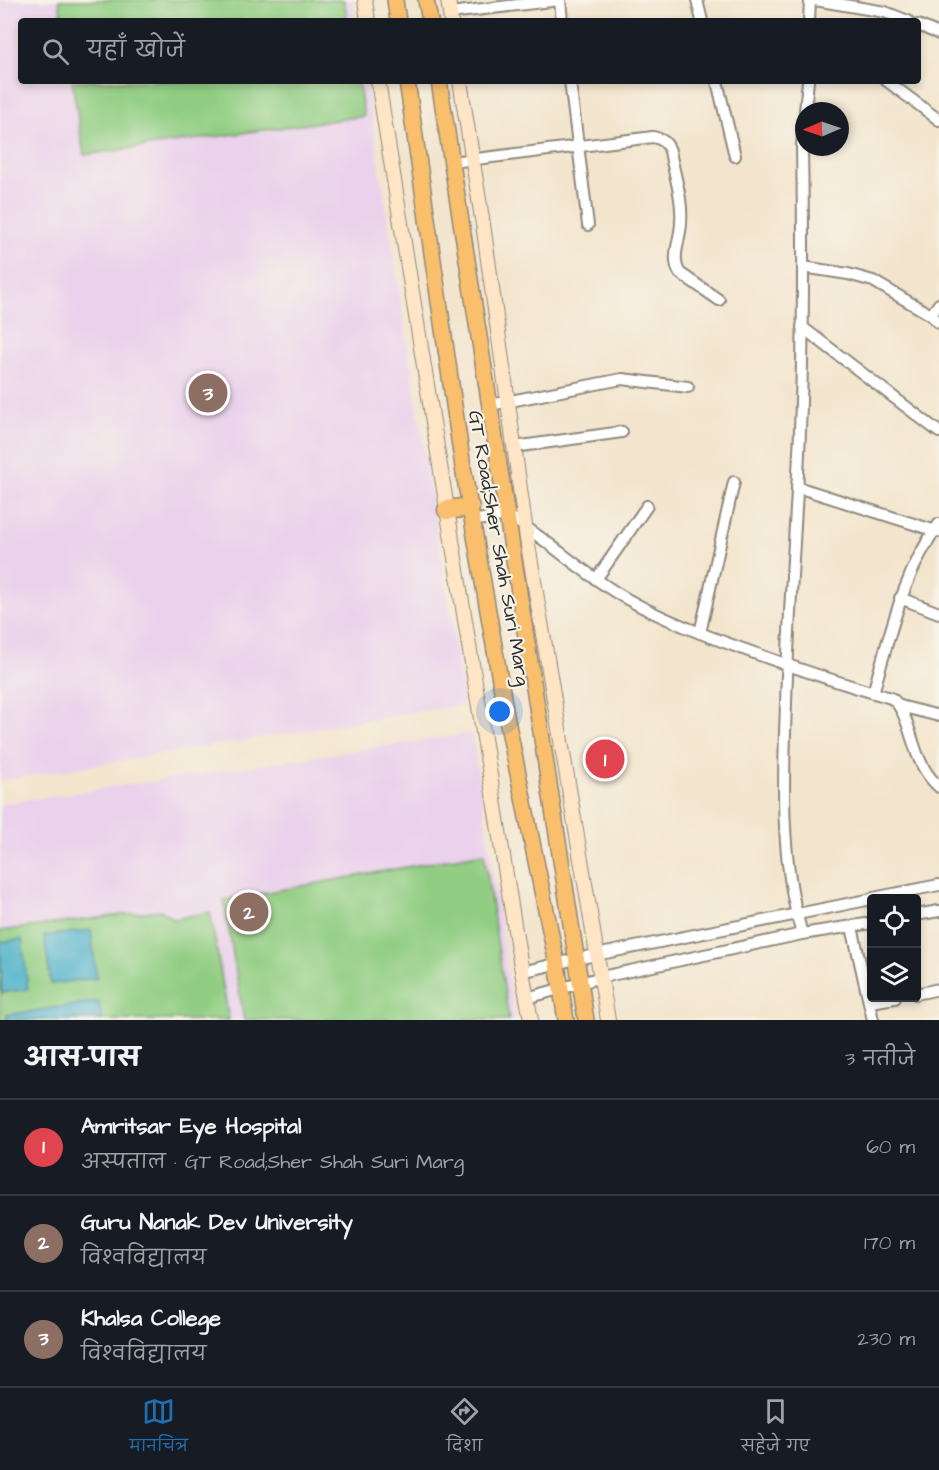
<!DOCTYPE html>
<html lang="hi">
<meta charset="utf-8">
<style>
body{margin:0;font-family:"Architects Daughter","Playpen Sans Deva",sans-serif;background:#20242c;color:#f1f3f6}
.controls{position:absolute;right:18px;bottom:18px;display:grid;overflow:hidden;border-radius:6px;box-shadow:0 3px 9px #0003}
.controls button{width:54px;height:54px;display:grid;place-items:center;padding:0;border:0;border-bottom:2px solid #363941;background:#171b24;color:#f1f3f6;font:30px sans-serif}
.compass{position:absolute;left:795px;top:102px;width:54px;height:54px;border-radius:50%;background:#171b24;box-shadow:0 3px 9px #0003;rotate:268deg}
.you{position:absolute;left:500px;top:712px;width:21px;height:21px;margin:-15px;border:4px solid #fff;border-radius:50%;background:#1a73e8;box-shadow:0 0 0 9px #1a73e833}
.badge{display:grid;place-items:center;width:39px;height:39px;border-radius:50%;background:#1f6fb2;color:#fff;font-size:20px;font-weight:700}
.pin{position:absolute;translate:-50% -50%;border:3px solid #fff;box-shadow:0 2px 6px #0006}
.list{margin:0;padding:0;list-style:none}
h2{display:flex;justify-content:space-between;align-items:center;height:78px;margin:0;padding:0 24px;font-size:26px}
h2 small{font-size:20px;font-weight:400;color:#9ea1a6}
.list li{display:grid;grid-template-columns:39px 1fr auto;gap:18px;align-items:center;box-sizing:border-box;height:96px;padding:0 24px;border-top:2px solid #363941}
.list b{display:block;font-size:22px;white-space:nowrap}
.list p{margin:0;font-size:20px;white-space:nowrap;color:#9ea1a6}
.list em{font-size:20px;font-style:normal;color:#9ea1a6}
.icon{flex:none;width:33px;height:33px;fill:none;stroke:currentColor;stroke-width:2;stroke-linecap:round;stroke-linejoin:round}
.map{position:relative;flex:none;width:939px;height:1020px;overflow:hidden}
.search{position:absolute;background:#171b24;box-shadow:0 3px 9px #0003;left:18px;right:18px;top:18px;height:66px;display:flex;align-items:center;gap:15px;box-sizing:border-box;padding:0 21px;border-radius:6px;color:#9ea1a6;font-size:22px}
.sheet{height:366px;background:#171b24}
nav{display:flex;justify-content:space-around;align-items:center;box-sizing:border-box;height:84px;border-top:2px solid #363941;background:#171b24;font-size:16px;color:#9ea1a6}
nav a{display:grid;justify-items:center;gap:3px}
nav .on{color:#1f6fb2}
.map>svg:first-child{display:block}
.built{fill:#ead1ec}
.green{fill:#91ce83;stroke:#5e7c57;stroke-width:1.5}
.water{fill:#4cb1cb;stroke:#3c6e7b;stroke-width:1.5}
.lines{fill:none;stroke-linecap:round;stroke-linejoin:round}
.street-casing{stroke:#8f887c;stroke-width:14}
.secondary-casing{stroke:#8f887c;stroke-width:16}
.primary-casing{stroke:#8f887c;stroke-width:18}
.highway-casing{stroke:#8f887c;stroke-width:21}
.street{stroke:#fff;stroke-width:10}
.secondary{stroke:#fde5c5;stroke-width:14}
.primary{stroke:#f9bf6d;stroke-width:15}
.highway{stroke:#f9bf6d;stroke-width:18}
.labels{text-anchor:middle;stroke-width:4.5;stroke-linejoin:round;paint-order:stroke}
.street-label{font-size:20px;fill:#2b2b2b;stroke:#f7f3e8}
</style>
<div class="map">
<svg width="939" height="1020" viewBox="0 0 939 1020">
<rect width="100%" height="100%" fill="#f7f3e8"/>
<filter id="ink" filterUnits="userSpaceOnUse"><feTurbulence type="fractalNoise" baseFrequency=".0167" numOctaves="2"/><feDisplacementMap in="SourceGraphic" scale="12" xChannelSelector="R" yChannelSelector="G"/><feConvolveMatrix kernelMatrix="1 2 1 2 8 2 1 2 1" color-interpolation-filters="sRGB"/></filter>
<filter id="wash" filterUnits="userSpaceOnUse"><feTurbulence type="fractalNoise" baseFrequency=".008" numOctaves="4" result="noise"/><feDisplacementMap in="SourceGraphic" scale="24" xChannelSelector="R" yChannelSelector="G"/><feGaussianBlur stdDeviation="1.35" result="paint"/><feColorMatrix in="noise" values="0 0 0 0 0 0 0 0 0 0 0 0 0 0 0 0 0 1.4 0 .05"/><feComposite in="paint" operator="in"/></filter>
<g filter="url(#wash)">
<rect width="100%" height="100%" fill="#f3e5cd"/>
<g class="built">
<polygon points="0,0 353,0 356,21 21,21 21,81 366,81 464,704 0,781"/>
<polygon points="472,733 515,1020 0,1020 0,804"/>
</g>
<g class="green">
<polygon points="59,0 344,0 348,21 62,21"/>
<polygon points="72,81 358,81 364,116 84,155"/>
<polygon points="484,853 509,1020 244,1020 224,900"/>
<polygon points="160,910 174,919 210,912 229,1020 0,1020 0,931"/>
</g>
<g class="water">
<polygon points="91,930 97,978 51,984 44,936"/>
<polygon points="22,939 28,989 2,993 0,942"/>
<polygon points="99,1001 102,1020 7,1020 7,1015"/>
</g>
</g>
<g filter="url(#ink)">
<g class="lines">
<defs>
<g id="street">
<polyline points="560,0 562,21"/>
<polyline points="697,0 702,21"/>
<polyline points="815,0 885,12 908,21"/>
<polyline points="450,13 560,0"/>
<polyline points="809,21 810,0"/>
<polyline points="918,25 939,34"/>
<polyline points="570,81 588,225"/>
<polyline points="717,81 735,156"/>
<polyline points="887,81 939,120"/>
<polyline points="805,111 808,81"/>
<path d="M452,162L653,137C662,139 667,142 670,151C674,174 683,199 681,222C681,239 670,258 680,273L719,300"/>
<polyline points="803,267 848,274 873,281 931,315 939,323"/>
<polyline points="931,315 939,304"/>
<polyline points="802,327 939,432"/>
<polyline points="490,405 622,379 688,387"/>
<polyline points="514,447 622,432"/>
<polyline points="797,487 939,532"/>
<path d="M472,521L507,515C549,540 584,575 627,599C668,622 712,638 757,654C801,670 846,685 891,698C906,707 911,740 918,756C923,769 929,778 939,787"/>
<polyline points="597,578 647,506"/>
<polyline points="900,598 939,613"/>
<polyline points="700,633 734,482"/>
<path d="M873,693C890,635 903,573 939,524"/>
<polyline points="900,706 939,716"/>
<polyline points="873,898 939,885"/>
<polyline points="916,915 939,911"/>
<polyline points="852,927 873,1020"/>
<path d="M802,934C780,859 783,782 786,704C788,633 793,562 797,491C804,376 804,261 802,146L804,124"/>
<polyline points="522,972 576,959 872,899"/>
<polyline points="916,994 939,989"/>
<polyline points="527,998 602,977 802,934 872,923"/>
<polyline points="870,1002 895,998"/>
</g>
<g id="secondary">
<polyline points="365,0 368,21"/>
<polyline points="448,0 451,21"/>
<polyline points="378,81 519,955 531,1020"/>
<polyline points="460,81 484,231 527,539 608,1020"/>
</g>
<g id="primary">
<polyline points="395,0 398,21"/>
<polyline points="426,0 430,21"/>
<polyline points="407,81 463,467 507,720 557,964 566,1020"/>
<polyline points="439,81 586,1020"/>
</g>
<polyline id="highway" points="447,510 470,507"/>
</defs>
<use href="#street" class="street-casing"/>
<use href="#secondary" class="secondary-casing"/>
<use href="#primary" class="primary-casing"/>
<use href="#highway" class="highway-casing"/>
<use href="#street" class="street"/>
<use href="#secondary" class="secondary"/>
<use href="#primary" class="primary"/>
<use href="#highway" class="highway"/>
</g>
</g>
<g class="labels">
<g class="street-label">
<text transform="translate(500 548) rotate(80)" y="7">GT Road;Sher Shah Suri Marg</text>
</g>
</g>
</svg>
<div class="controls">
<button><svg class="icon" aria-label="locate" viewBox="0 0 24 24"><circle cx="12" cy="12" r="6"/><path d="M12 2v4M12 18v4M2 12h4M18 12h4"/></svg></button>
<button><svg class="icon" aria-label="layers" viewBox="0 0 24 24"><path d="M12 4l9 5-9 5-9-5zM3 14l9 5 9-5"/></svg></button>
</div>
<svg class="compass" viewBox="-18 -18 36 36"><path d="M0-13l5 13h-10z" fill="#e53935"/><path d="M0 13l5-13h-10z" fill="#9ea1a6"/></svg>
<div class="you"></div>
<div class="pin badge" style="left:605px;top:759px;background:#e0444e">1</div>
<div class="pin badge" style="left:249px;top:912px;background:#8d6e63">2</div>
<div class="pin badge" style="left:208px;top:393px;background:#8d6e63">3</div>
<div class="search"><svg class="icon" aria-label="search" viewBox="0 0 24 24"><circle cx="10" cy="10" r="6"/><path d="M15 15l6 6"/></svg>यहाँ खोजें</div>
</div>
<section class="sheet">
<h2>आस-पास<small>3 नतीजे</small></h2>
<ul class="list">
<li><span class="badge" style="background:#e0444e">1</span><div><b>Amritsar Eye Hospital</b><p>अस्पताल · GT Road;Sher Shah Suri Marg</p></div><em>60 m</em></li>
<li><span class="badge" style="background:#8d6e63">2</span><div><b>Guru Nanak Dev University</b><p>विश्वविद्यालय</p></div><em>170 m</em></li>
<li><span class="badge" style="background:#8d6e63">3</span><div><b>Khalsa College</b><p>विश्वविद्यालय</p></div><em>230 m</em></li>
</ul>
</section>
<nav>
<a class="on"><svg class="icon" aria-label="map" viewBox="0 0 24 24"><path d="M3 6l6-2 6 2 6-2v14l-6 2-6-2-6 2zM9 4v14M15 6v14"/></svg>मानचित्र</a>
<a><svg class="icon" aria-label="directions" viewBox="0 0 24 24"><path d="M12 3l9 9-9 9-9-9zM9 14v-3h6M13 9l2 2-2 2"/></svg>दिशा</a>
<a><svg class="icon" aria-label="saved" viewBox="0 0 24 24"><path d="M7 4h10v16l-5-4-5 4z"/></svg>सहेजे गए</a>
</nav>
